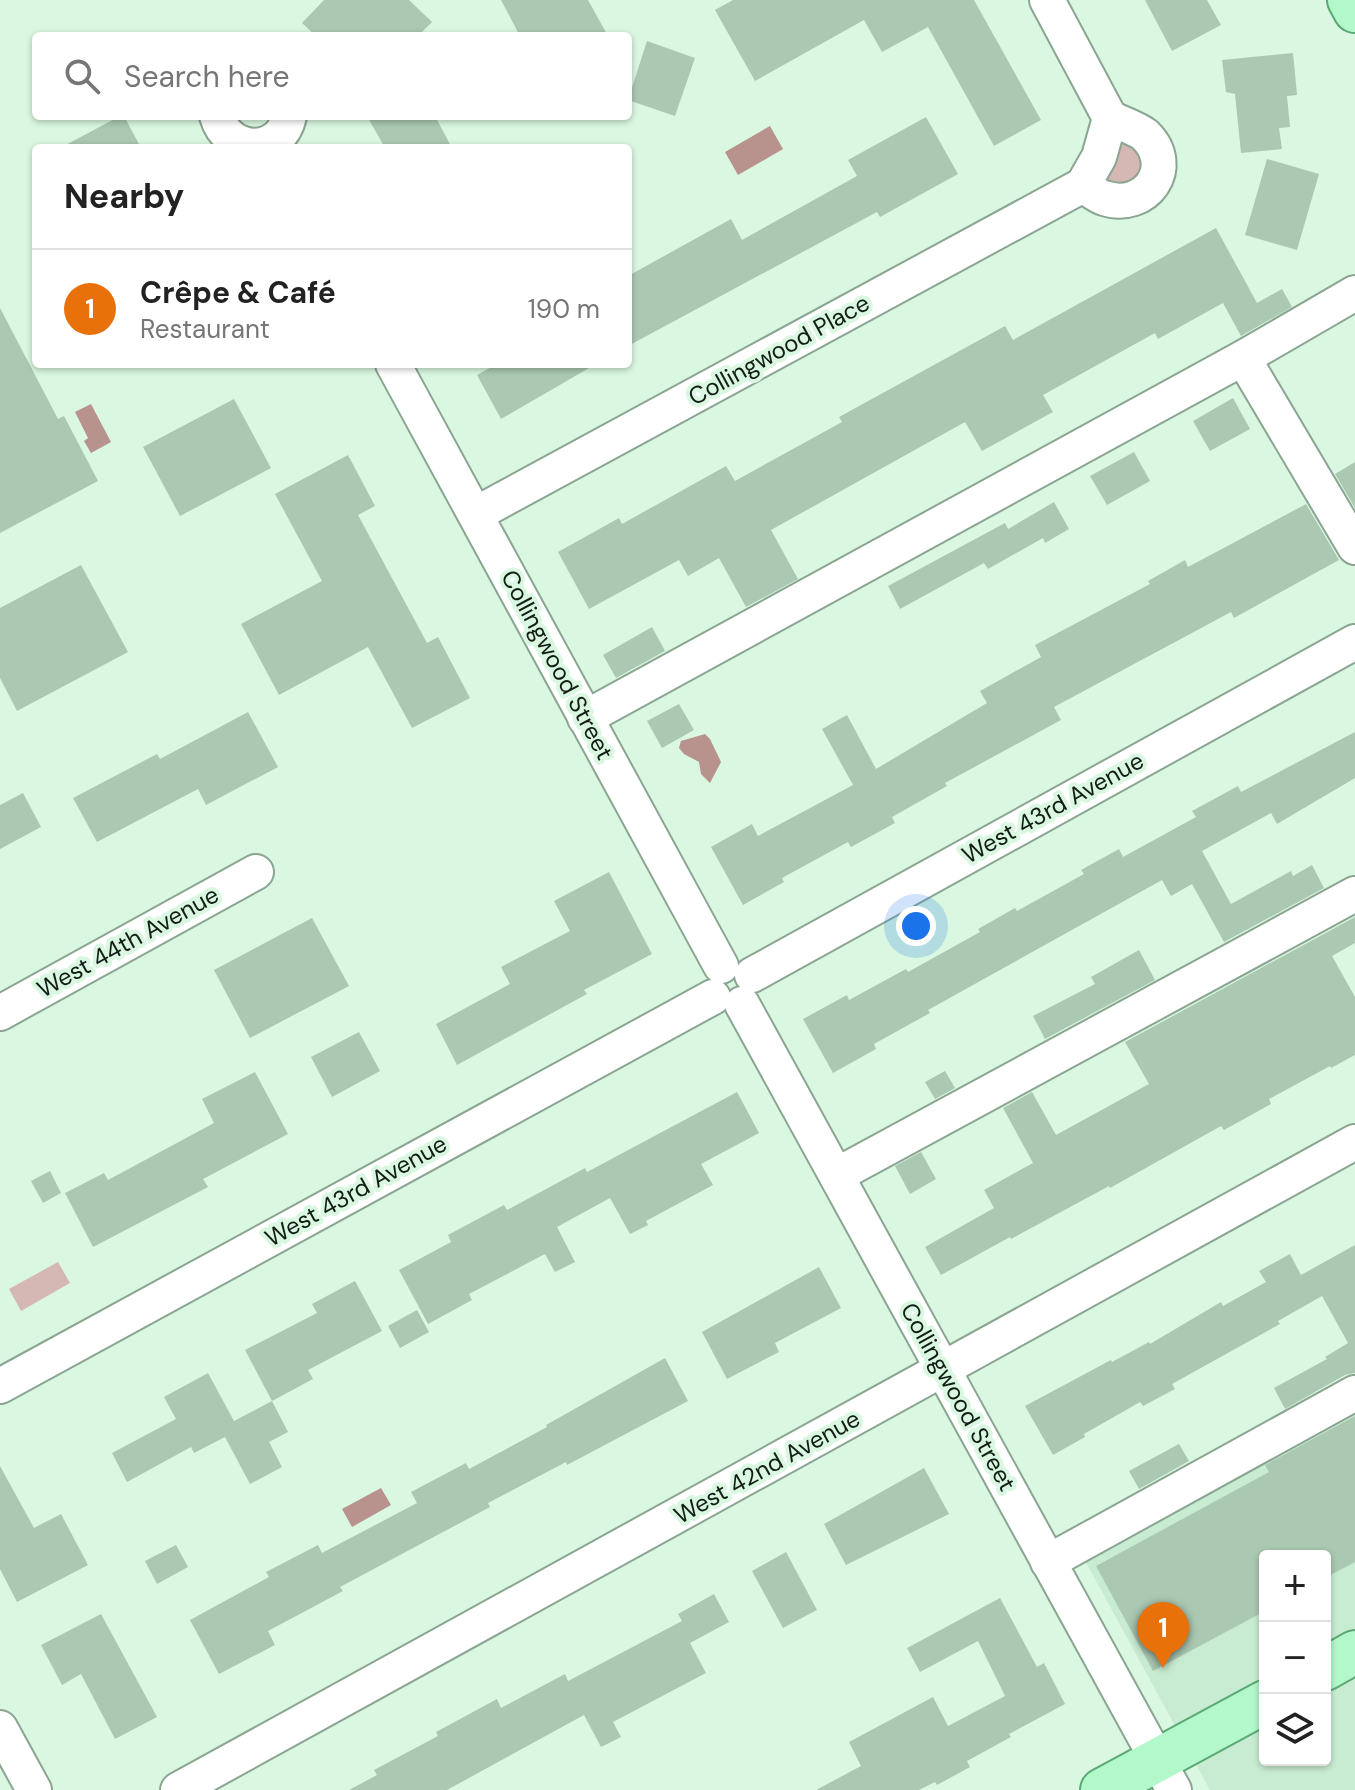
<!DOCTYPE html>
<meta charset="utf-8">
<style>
body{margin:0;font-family:"DM Sans",sans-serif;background:#f2f2f2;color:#222}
.controls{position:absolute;right:24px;bottom:24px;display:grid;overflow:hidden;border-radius:8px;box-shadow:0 2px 6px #0004}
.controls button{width:72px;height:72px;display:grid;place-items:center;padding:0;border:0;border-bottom:2px solid #e0e0e0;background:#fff;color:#222;font:40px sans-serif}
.you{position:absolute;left:916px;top:926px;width:28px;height:28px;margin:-20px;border:6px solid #fff;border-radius:50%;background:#1a73e8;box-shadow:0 0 0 12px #1a73e833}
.badge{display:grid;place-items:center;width:52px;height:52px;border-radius:50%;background:#b45309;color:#fff;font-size:26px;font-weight:700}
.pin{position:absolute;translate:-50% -66px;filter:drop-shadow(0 2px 4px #0008)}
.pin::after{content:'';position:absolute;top:42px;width:28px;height:24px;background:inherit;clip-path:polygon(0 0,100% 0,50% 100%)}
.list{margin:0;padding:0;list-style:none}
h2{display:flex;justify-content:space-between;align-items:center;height:104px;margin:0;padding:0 32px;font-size:34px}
h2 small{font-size:26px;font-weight:400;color:#767676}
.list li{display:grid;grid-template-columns:52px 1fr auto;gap:24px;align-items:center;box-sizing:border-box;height:120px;padding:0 32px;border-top:2px solid #e0e0e0}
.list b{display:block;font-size:30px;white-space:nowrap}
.list p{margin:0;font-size:26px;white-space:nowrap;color:#767676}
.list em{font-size:26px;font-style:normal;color:#767676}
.icon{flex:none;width:44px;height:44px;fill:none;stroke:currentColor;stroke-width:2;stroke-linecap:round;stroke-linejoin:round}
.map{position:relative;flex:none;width:1355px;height:1790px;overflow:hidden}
.search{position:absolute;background:#fff;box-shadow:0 2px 6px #0004;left:32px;top:32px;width:600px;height:88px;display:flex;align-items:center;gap:20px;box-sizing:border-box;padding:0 28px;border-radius:8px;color:#767676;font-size:30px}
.panel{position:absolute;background:#fff;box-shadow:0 2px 6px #0004;left:32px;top:144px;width:600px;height:224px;border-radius:8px}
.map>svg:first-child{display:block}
.built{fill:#c8ecd1;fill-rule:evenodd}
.green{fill:#d5b7b3}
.water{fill:#b8928d}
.building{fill:#abc8b2}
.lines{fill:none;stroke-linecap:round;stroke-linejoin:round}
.minor-casing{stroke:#8aa591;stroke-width:38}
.major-casing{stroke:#5aa974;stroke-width:46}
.minor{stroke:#fff;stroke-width:34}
.major{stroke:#b3f8ca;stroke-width:42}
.labels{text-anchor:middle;stroke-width:8;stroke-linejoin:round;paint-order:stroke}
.street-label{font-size:24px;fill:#121d15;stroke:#daf7e1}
</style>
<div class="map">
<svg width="1355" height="1790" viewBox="0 0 1355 1790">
<rect width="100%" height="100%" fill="#daf7e1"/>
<path class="built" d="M1355,1403V1790H1210L1082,1555ZM1265,1556H1325V1760H1265Z"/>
<g class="green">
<polygon points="1124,142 1138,151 1144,171 1132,184 1110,184 1105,176 1120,143"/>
<polygon points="58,1262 70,1283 21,1311 9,1289"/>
</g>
<g class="water">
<polygon points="770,126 783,149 738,175 725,152"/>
<polygon points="91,404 111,442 91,453 84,441 88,438 75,412"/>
<polygon points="705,734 710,739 721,762 710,783 701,774 699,762 684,754 679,748 681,741"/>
<polygon points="381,1488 391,1505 352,1527 342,1509"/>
</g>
<g class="building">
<polygon points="324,0 409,0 432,22 418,36 316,36 302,23"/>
<polygon points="501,0 588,0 608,36 520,36"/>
<polygon points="733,0 974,0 1041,120 994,146 928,27 882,52 864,20 755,81 715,10"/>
<polygon points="1145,0 1207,0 1221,25 1172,51"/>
<polygon points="647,41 695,58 675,116 628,100"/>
<polygon points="1293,53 1297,95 1287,96 1290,127 1279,128 1282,149 1241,153 1235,94 1226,92 1222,60"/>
<polygon points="120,116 124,116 141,148 60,148"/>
<polygon points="367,116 435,116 452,148 385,148"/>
<polygon points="926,117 958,174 880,217 877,212 628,346 628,276 731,219 742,240 857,176 848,160"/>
<polygon points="1267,159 1319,174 1297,250 1245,235"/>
<polygon points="1216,228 1257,303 1282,289 1292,307 1241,336 1223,303 1158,339 1155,333 1043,395 1053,412 982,451 965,422 771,530 798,579 746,607 719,558 688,576 679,560 589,609 558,552 619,518 622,524 726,466 735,481 842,422 839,417 1005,326 1013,340"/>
<polygon points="0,308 58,419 64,416 98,481 0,533"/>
<polygon points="497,364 596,364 501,419 477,375"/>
<polygon points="1233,398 1250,429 1210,451 1193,421"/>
<polygon points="234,399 271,468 180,516 143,447"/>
<polygon points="1134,452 1150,481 1107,505 1090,476"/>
<polygon points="348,455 375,506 358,515 427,643 438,637 470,698 412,728 368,647 279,695 241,624 322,581 275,494"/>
<polygon points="1355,462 1355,508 1335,474"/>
<polygon points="1054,502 1069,529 1045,543 1043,538 988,569 984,563 900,609 888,586 1005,523 1008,529"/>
<polygon points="1306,504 1339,560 1234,618 1231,612 1054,707 1061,720 945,783 947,786 892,817 895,823 851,847 848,842 782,878 784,882 743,905 711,847 752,824 758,836 853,785 822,729 847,715 876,769 987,703 980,691 1041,657 1035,645 1150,584 1148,581 1185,560 1188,567"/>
<polygon points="81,565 128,652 17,711 0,678 0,608"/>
<polygon points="652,627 665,651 616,678 603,655"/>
<polygon points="679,704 694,730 662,748 647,721"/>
<polygon points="248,712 278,767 206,805 198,789 97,842 73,798 157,754 160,759"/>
<polygon points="1355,732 1355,778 1277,824 1271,813 1202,851 1231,904 1291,871 1293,876 1312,865 1324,888 1224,942 1192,884 1171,896 1162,880 928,1010 930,1013 874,1044 876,1049 833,1073 803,1019 847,995 849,1000 906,969 908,972 980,932 978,929 1015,908 1017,911 1084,874 1081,870 1119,849 1123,857 1196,817 1192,811 1238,786 1241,792"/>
<polygon points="23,793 41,827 0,849 0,805"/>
<polygon points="609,872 652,954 584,990 587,994 457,1065 436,1024 510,984 501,967 570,931 554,901"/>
<polygon points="1355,917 1355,943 1332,956 1355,997 1355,1055 1331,1068 1330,1066 1269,1099 1271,1104 1224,1130 1221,1126 1110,1188 1109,1186 1011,1239 1010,1237 941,1275 925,1247 994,1208 984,1190 1033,1163 1003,1108 1032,1092 1056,1135 1149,1084 1125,1042"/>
<polygon points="312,918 349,986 250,1038 214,970"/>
<polygon points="1139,950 1155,980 1045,1039 1033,1016 1095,984 1091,977"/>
<polygon points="359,1032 380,1071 332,1097 311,1057"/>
<polygon points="945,1071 955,1088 935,1099 925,1082"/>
<polygon points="255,1072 288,1134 203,1179 208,1187 93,1247 65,1193 104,1173 108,1180 214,1123 202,1099"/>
<polygon points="737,1092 759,1133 701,1164 713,1185 646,1221 648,1225 630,1234 610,1198 557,1227 575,1262 555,1272 545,1254 469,1294 472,1300 428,1324 399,1270 451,1242 448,1235 504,1205 507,1210 585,1168 587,1172"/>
<polygon points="921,1152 936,1179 910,1194 895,1166"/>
<polygon points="50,1171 61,1193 43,1203 31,1181"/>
<polygon points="1355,1245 1355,1373 1345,1375 1285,1409 1274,1388 1327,1359 1325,1357 1348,1343 1322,1296 1278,1321 1280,1324 1172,1384 1175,1389 1143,1406 1140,1402 1084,1434 1085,1437 1053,1455 1025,1406 1111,1360 1112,1362 1149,1342 1150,1344 1221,1302 1223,1306 1266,1282 1259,1271 1290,1254 1301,1275"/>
<polygon points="819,1267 841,1308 775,1343 779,1352 727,1379 702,1332"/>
<polygon points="355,1281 382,1331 308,1370 313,1379 272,1401 245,1350 317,1313 312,1304"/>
<polygon points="417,1310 429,1332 400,1348 388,1326"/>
<polygon points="665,1358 688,1401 567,1465 566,1462 488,1503 490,1507 340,1587 343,1591 268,1631 275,1645 219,1674 190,1620 269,1577 266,1572 318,1545 322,1553 417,1503 411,1492 466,1463 469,1469 547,1427 546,1425"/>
<polygon points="208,1373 234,1421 272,1401 288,1432 269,1442 282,1467 250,1484 225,1437 194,1453 191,1447 127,1482 112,1453 176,1419 164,1397"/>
<polygon points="1355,1416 1355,1562 1325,1578 1325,1556 1265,1556 1265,1611 1153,1671 1096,1566 1269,1472 1265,1465"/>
<polygon points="1179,1444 1189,1461 1139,1489 1129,1471"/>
<polygon points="0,1466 34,1528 61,1514 88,1565 17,1602 0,1569"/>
<polygon points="924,1468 949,1514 846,1565 824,1524"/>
<polygon points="176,1545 188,1567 157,1584 145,1561"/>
<polygon points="786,1552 817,1610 783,1628 752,1571"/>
<polygon points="714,1594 729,1622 690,1643 706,1673 613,1722 621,1737 601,1747 584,1715 447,1790 349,1790 377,1775 374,1770 438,1736 436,1732 497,1699 501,1708 565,1674 568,1681 682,1621 678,1614"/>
<polygon points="1000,1598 1037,1667 1044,1663 1065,1704 1009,1734 1011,1737 967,1761 970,1767 937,1785 935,1782 919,1790 816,1790 861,1766 849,1742 933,1697 948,1726 1005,1696 978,1641 920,1672 907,1648"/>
<polygon points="101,1614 157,1717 115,1739 81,1674 62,1685 41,1645"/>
</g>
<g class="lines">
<defs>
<g id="minor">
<path d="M217,116C228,155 281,156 289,116"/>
<path d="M1083,185C1089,189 1097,196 1104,198C1146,212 1178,167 1145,135C1136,128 1120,123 1110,118"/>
<polyline points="1243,358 1355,547"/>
<polyline points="393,364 721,966"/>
<polyline points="476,514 1083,185 1099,157 1110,118 1047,0"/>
<polyline points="585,718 1243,358 1355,293"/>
<polyline points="752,975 1355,642"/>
<polyline points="742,1004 1174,1790"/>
<polyline points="0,1013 256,872"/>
<polyline points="837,1175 1355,894"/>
<polyline points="0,1386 713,997"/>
<polyline points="1048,1562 1355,1393"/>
<polyline points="0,1728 34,1790"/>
<polyline points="178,1790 1355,1142"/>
</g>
<g id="major">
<polyline points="1349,0 1355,11"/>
<polyline points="1325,1669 1355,1652"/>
<polyline points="1102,1790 1265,1702"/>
</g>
</defs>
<use href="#minor" class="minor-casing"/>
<use href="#major" class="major-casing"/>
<use href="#minor" class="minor"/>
<use href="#major" class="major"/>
</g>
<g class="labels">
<g class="street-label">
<text transform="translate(779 350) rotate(-29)" y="8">Collingwood Place</text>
<text transform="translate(557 665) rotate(62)" y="8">Collingwood Street</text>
<text transform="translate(1053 808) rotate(-29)" y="8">West 43rd Avenue</text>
<text transform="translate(128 942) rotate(-29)" y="8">West 44th Avenue</text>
<text transform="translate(356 1191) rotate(-29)" y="8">West 43rd Avenue</text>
<text transform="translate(958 1397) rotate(61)" y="8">Collingwood Street</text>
<text transform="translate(767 1467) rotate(-29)" y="8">West 42nd Avenue</text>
</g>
</g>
</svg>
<div class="controls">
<button>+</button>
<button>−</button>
<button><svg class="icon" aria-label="layers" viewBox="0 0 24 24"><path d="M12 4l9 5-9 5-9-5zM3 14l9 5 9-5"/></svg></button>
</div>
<div class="you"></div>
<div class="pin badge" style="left:1163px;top:1668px;background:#e8710a">1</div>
<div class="search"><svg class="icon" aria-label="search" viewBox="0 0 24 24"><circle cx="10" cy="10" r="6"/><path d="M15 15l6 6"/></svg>Search here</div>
<section class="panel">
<h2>Nearby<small></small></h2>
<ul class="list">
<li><span class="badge" style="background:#e8710a">1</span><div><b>Crêpe &amp; Café</b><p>Restaurant</p></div><em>190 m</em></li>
</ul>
</section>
</div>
